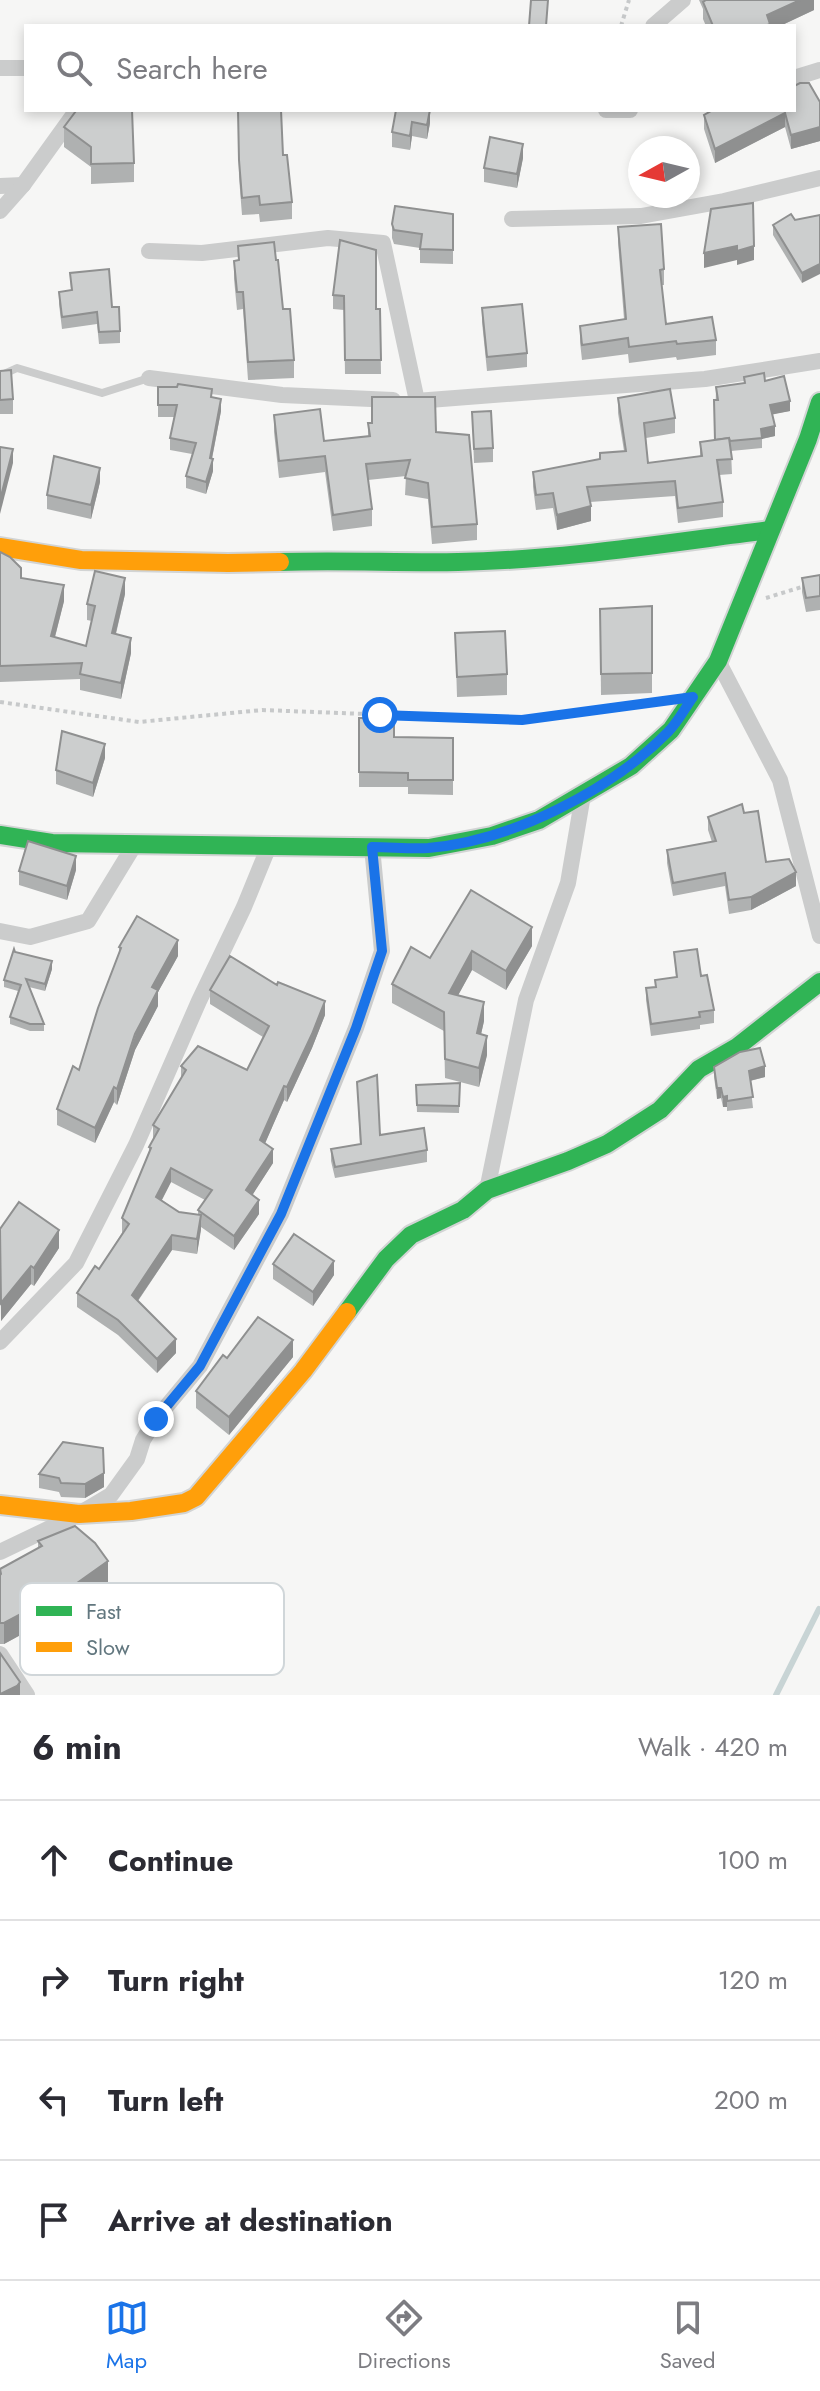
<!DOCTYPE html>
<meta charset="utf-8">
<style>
body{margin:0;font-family:Jost,sans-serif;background:#f7f7f7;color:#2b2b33}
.compass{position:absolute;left:628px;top:136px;width:72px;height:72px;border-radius:50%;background:#fff;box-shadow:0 4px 12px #0003;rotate:262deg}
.stop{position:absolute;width:24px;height:24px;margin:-18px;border:6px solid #1a73e8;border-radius:50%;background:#fff}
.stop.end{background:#1a73e8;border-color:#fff;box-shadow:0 2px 8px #0008}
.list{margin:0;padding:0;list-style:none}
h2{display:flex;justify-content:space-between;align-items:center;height:104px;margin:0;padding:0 32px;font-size:34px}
h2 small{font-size:26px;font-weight:400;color:#7c7c81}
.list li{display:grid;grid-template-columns:52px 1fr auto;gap:24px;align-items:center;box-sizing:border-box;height:120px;padding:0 32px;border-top:2px solid #e1e1e2}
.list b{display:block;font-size:30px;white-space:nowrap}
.list em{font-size:26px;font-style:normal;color:#7c7c81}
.icon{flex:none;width:44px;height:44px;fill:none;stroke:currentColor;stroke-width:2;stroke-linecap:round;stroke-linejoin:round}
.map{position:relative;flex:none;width:820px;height:1695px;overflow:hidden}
.search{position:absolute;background:#fff;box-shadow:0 4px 12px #0003;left:24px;right:24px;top:24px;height:88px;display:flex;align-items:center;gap:20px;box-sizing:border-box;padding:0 28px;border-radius:0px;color:#7c7c81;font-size:30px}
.sheet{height:584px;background:#fff}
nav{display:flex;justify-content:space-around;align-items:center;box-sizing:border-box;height:112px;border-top:2px solid #e1e1e2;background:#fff;font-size:22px;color:#7c7c81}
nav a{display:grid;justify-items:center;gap:4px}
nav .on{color:#1a73e8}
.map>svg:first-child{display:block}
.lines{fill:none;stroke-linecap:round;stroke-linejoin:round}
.stream{stroke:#c8d4d5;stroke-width:6}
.fast-casing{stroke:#d2d4d4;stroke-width:22}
.slow-casing{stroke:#d2d4d4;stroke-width:22}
.path{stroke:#c7c9ca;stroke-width:4;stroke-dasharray:4 4;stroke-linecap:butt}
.lane{stroke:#cbcccc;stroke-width:8}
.street{stroke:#cbcccc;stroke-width:16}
.fast{stroke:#30b455;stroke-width:18}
.slow{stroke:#ff9f0a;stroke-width:18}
.wall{fill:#afb1b1;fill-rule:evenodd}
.shaded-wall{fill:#8f9090}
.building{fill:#cccece;stroke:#8f9090;stroke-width:2}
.route{stroke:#1a73e8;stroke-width:10}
.key{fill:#fff;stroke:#d0d6d9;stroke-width:2}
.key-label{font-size:22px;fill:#62777f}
</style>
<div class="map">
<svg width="820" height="1695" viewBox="0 0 820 1695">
<rect width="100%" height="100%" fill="#f6f6f5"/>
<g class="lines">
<polyline class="stream" points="776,1695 819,1609"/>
<defs>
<g id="fast">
<path d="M280,562C339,560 399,563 458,562C563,560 667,543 770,530"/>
<polyline points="0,835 52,843 429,848 492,836 539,820 631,766 671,730 718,661 808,439 820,402"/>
<polyline points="347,1312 386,1259 411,1235 463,1210 487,1190 568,1161 607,1144 660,1110 699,1069 737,1047 820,982"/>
</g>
<g id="slow">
<polyline points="0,547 81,560 228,563 280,562"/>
<polyline points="0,1505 79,1514 131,1511 184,1503 196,1497 303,1371 347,1312"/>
</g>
</defs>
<use href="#fast" class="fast-casing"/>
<use href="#slow" class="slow-casing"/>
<g class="path">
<polyline points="621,26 629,0"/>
<polyline points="766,598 808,585"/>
<polyline points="0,702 139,722 262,710 522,720 663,701"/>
</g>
<polyline class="lane" points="0,376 17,368 102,393 149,378"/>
<g class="street">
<polyline points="653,26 683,0"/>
<polyline points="0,68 26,68"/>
<polyline points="794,78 820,70"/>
<polyline points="606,110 630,110"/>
<polyline points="0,186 23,185"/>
<polyline points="0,211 23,185 77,110"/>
<polyline points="512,219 641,216 724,201 820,178"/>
<polyline points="149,251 202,253 328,238 383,243 417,401"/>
<polyline points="149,378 282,395 393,400"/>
<polyline points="416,401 705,379 820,361"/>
<polyline points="718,661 780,780 820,936"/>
<polyline points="0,931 30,937 88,921 135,844"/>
<polyline points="487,1190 526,1000 568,883 583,795"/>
<polyline points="0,1342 76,1263 136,1145 199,1001 244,907 269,846"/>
<polyline points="0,1552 79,1514 111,1495 137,1459 143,1440 156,1419 200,1366 281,1214 356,1028 382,951 372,847"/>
<polyline points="0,1654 27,1695"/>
</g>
<use href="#fast" class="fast"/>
<use href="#slow" class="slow"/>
</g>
<g class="wall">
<polygon points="699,0 814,0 814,10 780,26 706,26 703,19 703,9"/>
<polygon points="820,102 820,141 791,149 785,127 715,163 704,129 704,115"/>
<polygon points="238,110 283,155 292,202 292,219 260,222 259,214 242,215 239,177"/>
<polygon points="396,110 430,123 427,139 412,136 410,150 392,147 392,132"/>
<polygon points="64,127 134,163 134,182 91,184 91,167 64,147"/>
<polygon points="523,158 517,188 484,182 484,168"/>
<polygon points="453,214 453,264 420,263 420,248 394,244 392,238 392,224"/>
<polygon points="820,215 802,283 773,235 773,225"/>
<polygon points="618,227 664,269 664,285 661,285 666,324 716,340 716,355 677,360 676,357 629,363 628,354 582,360 580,342 580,326 624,319 618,242"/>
<polygon points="340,240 376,309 380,309 381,374 345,374 344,310 333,309 333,295"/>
<polygon points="238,246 276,260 283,309 294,360 294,378 248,380 243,309 237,310 234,279 234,261 238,261"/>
<polygon points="70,273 112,307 120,331 120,343 99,344 97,324 62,329 59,304 59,292 71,290"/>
<polygon points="482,308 527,353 527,367 487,371 482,322"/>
<polygon points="0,371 13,399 13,414 0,414"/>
<polygon points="744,377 765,381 790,411 772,414 775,436 762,439 762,448 731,451 732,474 719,475 723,502 723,517 678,523 675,496 590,502 591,521 557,530 553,508 536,510 533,487 533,472 600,459 624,451 618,413 618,398 675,418 675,433 646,438 648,463 700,456 700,442 715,440 716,387 744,383"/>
<polygon points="158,387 212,397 221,411 212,459 213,471 206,494 186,488 186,476 192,454 170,450 170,438 174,417 158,417"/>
<polygon points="472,412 493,448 493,462 474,463"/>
<polygon points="274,415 324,441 368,436 368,423 436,432 477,524 477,540 432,544 428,499 405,495 406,476 368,480 372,509 372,526 333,531 325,472 279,478 274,432"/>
<polygon points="100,482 91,519 47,509 47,495"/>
<polygon points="0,552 21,578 64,601 55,637 86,646 92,621 87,620 87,604 125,594 116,634 131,653 121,699 80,690 80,679 0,682"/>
<polygon points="820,575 820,610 806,612 802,592 802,578"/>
<polygon points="652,606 652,693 601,695 600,609"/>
<polygon points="455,633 507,674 507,695 457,697"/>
<polygon points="359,718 394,737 453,738 453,795 408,794 408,787 359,787"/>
<polygon points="105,758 93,797 56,784 56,770"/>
<polygon points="744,813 766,862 796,886 751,910 729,914 725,886 673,896 667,863 667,850 712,842 708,830 708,817"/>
<polygon points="76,870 67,900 19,885 19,871"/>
<polygon points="471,890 532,946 506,990 472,970 458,995 484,1021 481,1034 487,1055 479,1087 445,1078 444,1031 392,1003 392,984 430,958"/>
<polygon points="119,947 178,956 158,992 158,1006 135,1050 117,1105 114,1102 95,1143 57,1125 57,1109 79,1070 119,954"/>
<polygon points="15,952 52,969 45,991 29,987 44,1024 44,1031 30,1031 10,1024 10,1017 18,991 4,987 4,980"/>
<polygon points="674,952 701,976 714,1010 714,1023 700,1025 700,1029 651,1036 646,1000 646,988 655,987 655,980 676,977"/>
<path d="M210,990L325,1015L312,1048L287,1102L284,1100L265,1143L273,1163L252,1195L259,1214L234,1250L201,1227L197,1254L172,1250L138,1301L176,1353L157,1373L118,1335L77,1307V1293L99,1269L122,1233V1218L149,1153V1147L153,1140V1125L181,1079V1066L247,1070L263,1037L210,1004ZM171,1182L205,1200L198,1210V1215L179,1212L162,1200Z"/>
<polygon points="714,1067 765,1077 750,1081 753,1108 727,1111 727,1107 723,1107 721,1098 717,1099 714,1077"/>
<polygon points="357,1082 380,1135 427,1150 427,1162 335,1178 331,1161 331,1149 360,1144"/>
<polygon points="460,1083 459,1113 417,1112 416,1085"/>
<polygon points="0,1229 59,1248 34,1286 31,1284 1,1321"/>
<polygon points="273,1264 334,1275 313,1306 273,1279"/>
<polygon points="293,1357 229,1435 196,1408 196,1391 227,1358"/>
<polygon points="39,1474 104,1487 85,1498 61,1497 59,1492 39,1488"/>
<polygon points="38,1541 108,1582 70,1608 4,1644 0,1644 0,1569 38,1549"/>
</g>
<g class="shaded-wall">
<polygon points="800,0 814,0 814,10 780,26 765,26 767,15"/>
<polygon points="430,110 430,123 427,139 427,125"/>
<polygon points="785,113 785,127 715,163 715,149"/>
<polygon points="412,122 412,136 410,150 410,136"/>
<polygon points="820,127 820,141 791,149 791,135"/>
<polygon points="523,144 523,158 517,188 517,174"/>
<polygon points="737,246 737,260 704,268 704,253"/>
<polygon points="754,246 754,260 737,265 737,251"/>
<polygon points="820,264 820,274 802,283 802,273"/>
<polygon points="221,399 221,411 210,468 213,459 213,471 206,494 206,482 210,458"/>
<polygon points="790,401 790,411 770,415 770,405"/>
<polygon points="775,426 775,436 761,439 761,429"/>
<polygon points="13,449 13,463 0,514 0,500"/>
<polygon points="100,468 100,482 91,519 91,505"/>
<polygon points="591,506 591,521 557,530 557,515"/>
<polygon points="125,578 125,594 112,649 112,633"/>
<polygon points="64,585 64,601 51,652 51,636"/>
<polygon points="131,638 131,653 121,699 121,683"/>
<polygon points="105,744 105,758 93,797 93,783"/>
<polygon points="76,856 76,870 67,900 67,886"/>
<polygon points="796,872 796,886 751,910 751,897"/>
<polygon points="532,927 532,946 506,990 506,971"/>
<polygon points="178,940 178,956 158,992 158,1006 135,1050 117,1105 117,1089 152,987"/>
<polygon points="472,951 472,970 449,1012 449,993"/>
<polygon points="52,961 52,969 45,991 45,984"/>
<polygon points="325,1001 325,1015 312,1048 287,1102 287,1087"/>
<polygon points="484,1002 484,1021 477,1052 477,1033"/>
<polygon points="487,1036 487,1055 479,1087 479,1068"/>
<polygon points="765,1066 765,1077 749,1081 749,1071"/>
<polygon points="284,1086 284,1100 260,1155 260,1140"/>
<polygon points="114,1087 114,1102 95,1143 95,1128"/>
<polygon points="717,1088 721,1088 721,1098 717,1099"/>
<polygon points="727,1096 727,1107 723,1107 723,1097"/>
<polygon points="273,1149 273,1163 246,1205 246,1190"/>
<polygon points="171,1168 171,1182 156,1211 156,1197"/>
<polygon points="259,1200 259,1214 234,1250 234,1236"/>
<polygon points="201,1215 201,1230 197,1254 197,1239"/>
<polygon points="59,1230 59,1248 34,1286 34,1268"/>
<polygon points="172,1235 172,1250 132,1309 132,1295"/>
<polygon points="334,1261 334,1275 313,1306 313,1292"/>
<polygon points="31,1266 31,1284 1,1321 1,1303"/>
<polygon points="176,1339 176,1353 157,1373 157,1359"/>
<polygon points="293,1340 293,1357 229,1435 229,1417"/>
<polygon points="104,1473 104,1487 85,1498 85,1484"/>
<polygon points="108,1561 108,1582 70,1608 4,1644 4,1623"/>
<polygon points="20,1682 20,1695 0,1695 0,1694"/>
</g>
<g class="building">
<polygon points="531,0 548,0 546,26 529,26"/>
<polygon points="706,0 800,0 767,15 770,24 765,26 713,26 703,2"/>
<polygon points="800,83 809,83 820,102 820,127 791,135 785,113 715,149 704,115 713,110 794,110 794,86"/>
<polygon points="102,110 132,110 134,163 91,164 91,147 64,127 76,111"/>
<polygon points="238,110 281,110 283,155 287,155 292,202 260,205 259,196 242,198 239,160"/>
<polygon points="396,110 430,110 427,125 412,122 410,136 392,132"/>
<polygon points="490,137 523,144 517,174 484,168"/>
<polygon points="753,203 754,246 737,251 737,246 704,253 711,209"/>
<polygon points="395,206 453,214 453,250 420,249 422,234 394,230 392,224"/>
<polygon points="791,214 795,220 820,215 820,264 802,273 773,225"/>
<polygon points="661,224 664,269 660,270 666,324 712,317 716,340 677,344 676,341 629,347 628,338 582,345 580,326 626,319 618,227"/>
<polygon points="340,240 376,250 376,309 380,309 381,360 345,360 344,296 333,295"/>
<polygon points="274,242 276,260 278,260 283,309 290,309 294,360 248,362 243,292 237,292 234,261 239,260 238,246"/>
<polygon points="109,269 112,307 119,307 120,331 99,332 97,312 62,317 59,292 72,290 70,273"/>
<polygon points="522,304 527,353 487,357 482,308"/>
<polygon points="11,370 13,399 0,400 0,371"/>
<polygon points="764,373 765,381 784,376 790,401 770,405 775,426 761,429 762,438 730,441 729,438 715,440 714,400 718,400 716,387 745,383 744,377"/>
<polygon points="178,384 212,389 211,397 221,399 210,458 213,459 206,482 186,476 196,443 170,438 177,405 158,405 158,387 177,387"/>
<polygon points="670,389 675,418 644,423 648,463 702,456 700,442 729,438 732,459 717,460 723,502 678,508 675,481 587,487 591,506 557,515 553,493 536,495 533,472 600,459 600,453 626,451 618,398"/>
<polygon points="372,397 435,397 436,432 469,435 477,524 432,527 428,483 405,478 410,460 366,464 372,509 333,515 325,456 279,461 274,415 320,409 324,441 370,436 368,423 372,423"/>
<polygon points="491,411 493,448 474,449 472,412"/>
<polygon points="0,447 13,449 0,500"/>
<polygon points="54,456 100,468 91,505 47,495"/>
<polygon points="0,552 10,557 21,568 21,578 64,585 51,636 86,646 95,606 87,604 95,571 125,578 112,633 131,638 121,683 80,674 82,663 0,666"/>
<polygon points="820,575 820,596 806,598 802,578"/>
<polygon points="652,606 652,673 601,674 600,609"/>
<polygon points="505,631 507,674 457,677 455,633"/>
<polygon points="359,718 394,718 394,737 453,738 453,780 408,780 408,773 359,772"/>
<polygon points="62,731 105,744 93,783 56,770"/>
<polygon points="742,804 744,813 758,811 766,862 789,859 796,872 751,897 729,900 725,873 673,883 667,850 716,841 708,817"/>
<polygon points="28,841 76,856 67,886 19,871"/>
<polygon points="471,890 532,927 506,971 472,951 449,993 484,1002 477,1033 487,1036 479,1068 445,1059 444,1012 392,984 411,947 430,958"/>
<polygon points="137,916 178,940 152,987 158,990 135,1034 117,1089 114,1087 95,1128 57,1109 73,1066 79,1070 98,1008 121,948 119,947"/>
<polygon points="14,949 15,952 52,961 45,984 26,979 44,1024 30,1024 10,1017 21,985 4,980"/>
<polygon points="697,949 701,976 707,975 714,1010 699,1012 700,1017 651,1024 646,988 656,987 655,980 677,977 674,952"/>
<polygon points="230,956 277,985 278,982 325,1001 312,1034 287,1087 284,1086 260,1140 273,1149 246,1190 259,1200 234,1236 198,1210 212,1190 171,1168 156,1197 179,1212 201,1215 197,1239 172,1235 132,1295 176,1339 157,1359 118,1320 77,1293 95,1266 99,1269 129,1224 122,1218 151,1148 149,1147 159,1129 153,1125 186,1070 181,1066 198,1046 247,1070 269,1026 210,990"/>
<polygon points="760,1048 765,1066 749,1071 753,1097 727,1101 727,1096 723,1097 721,1088 717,1088 714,1067 740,1052"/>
<polygon points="377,1075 380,1135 424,1128 427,1150 335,1167 331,1149 361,1144 357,1082"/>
<polygon points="460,1083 459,1106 417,1105 416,1085"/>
<polygon points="19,1202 59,1230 34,1268 31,1266 1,1303 0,1229"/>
<polygon points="294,1234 334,1261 313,1292 273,1264"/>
<polygon points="258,1317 293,1340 229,1417 196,1391 223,1355 227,1358"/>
<polygon points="63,1442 103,1448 104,1473 85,1484 61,1483 59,1478 39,1474"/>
<polygon points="75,1526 95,1543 108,1561 70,1588 4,1623 0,1623 0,1575 1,1574 0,1569 42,1546 38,1541"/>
<polygon points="0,1653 20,1682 17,1686 0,1694"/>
</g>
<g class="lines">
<path class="route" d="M156,1419L200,1366L281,1214L356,1028L382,951L372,847C391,847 410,849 428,848C511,841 610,791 668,732C678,722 685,708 693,697L522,720L380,715"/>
</g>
<rect x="20" y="1583" width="264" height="92" rx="12" class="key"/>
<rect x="36" y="1606" width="36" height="10" fill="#30b455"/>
<rect x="36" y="1642" width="36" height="10" fill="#ff9f0a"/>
<g class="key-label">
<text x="86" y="1619">Fast</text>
<text x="86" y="1655">Slow</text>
</g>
</svg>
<svg class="compass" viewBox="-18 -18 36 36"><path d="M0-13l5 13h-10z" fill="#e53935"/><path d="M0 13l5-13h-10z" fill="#7c7c81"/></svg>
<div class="stop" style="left:380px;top:715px"></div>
<div class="stop end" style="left:156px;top:1419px"></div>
<div class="search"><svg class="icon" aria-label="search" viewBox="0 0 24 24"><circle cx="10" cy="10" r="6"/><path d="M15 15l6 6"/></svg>Search here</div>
</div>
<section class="sheet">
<h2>6 min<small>Walk · 420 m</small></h2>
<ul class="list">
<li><svg class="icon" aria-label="ahead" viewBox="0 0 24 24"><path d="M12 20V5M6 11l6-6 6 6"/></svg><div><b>Continue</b></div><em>100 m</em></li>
<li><svg class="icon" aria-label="right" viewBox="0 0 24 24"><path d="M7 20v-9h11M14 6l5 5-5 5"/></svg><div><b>Turn right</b></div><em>120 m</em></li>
<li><svg class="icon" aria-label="left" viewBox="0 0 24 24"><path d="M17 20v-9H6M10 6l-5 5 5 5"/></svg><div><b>Turn left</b></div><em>200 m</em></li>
<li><svg class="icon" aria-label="arrive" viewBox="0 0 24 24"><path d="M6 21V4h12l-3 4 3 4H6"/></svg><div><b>Arrive at destination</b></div></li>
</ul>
</section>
<nav>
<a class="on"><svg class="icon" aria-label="map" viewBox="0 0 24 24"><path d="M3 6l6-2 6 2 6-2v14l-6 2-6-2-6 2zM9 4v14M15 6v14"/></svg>Map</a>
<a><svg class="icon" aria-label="directions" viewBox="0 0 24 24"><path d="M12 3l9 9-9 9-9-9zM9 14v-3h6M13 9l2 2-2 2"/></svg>Directions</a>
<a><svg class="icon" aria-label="saved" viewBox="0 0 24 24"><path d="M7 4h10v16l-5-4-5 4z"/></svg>Saved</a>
</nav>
